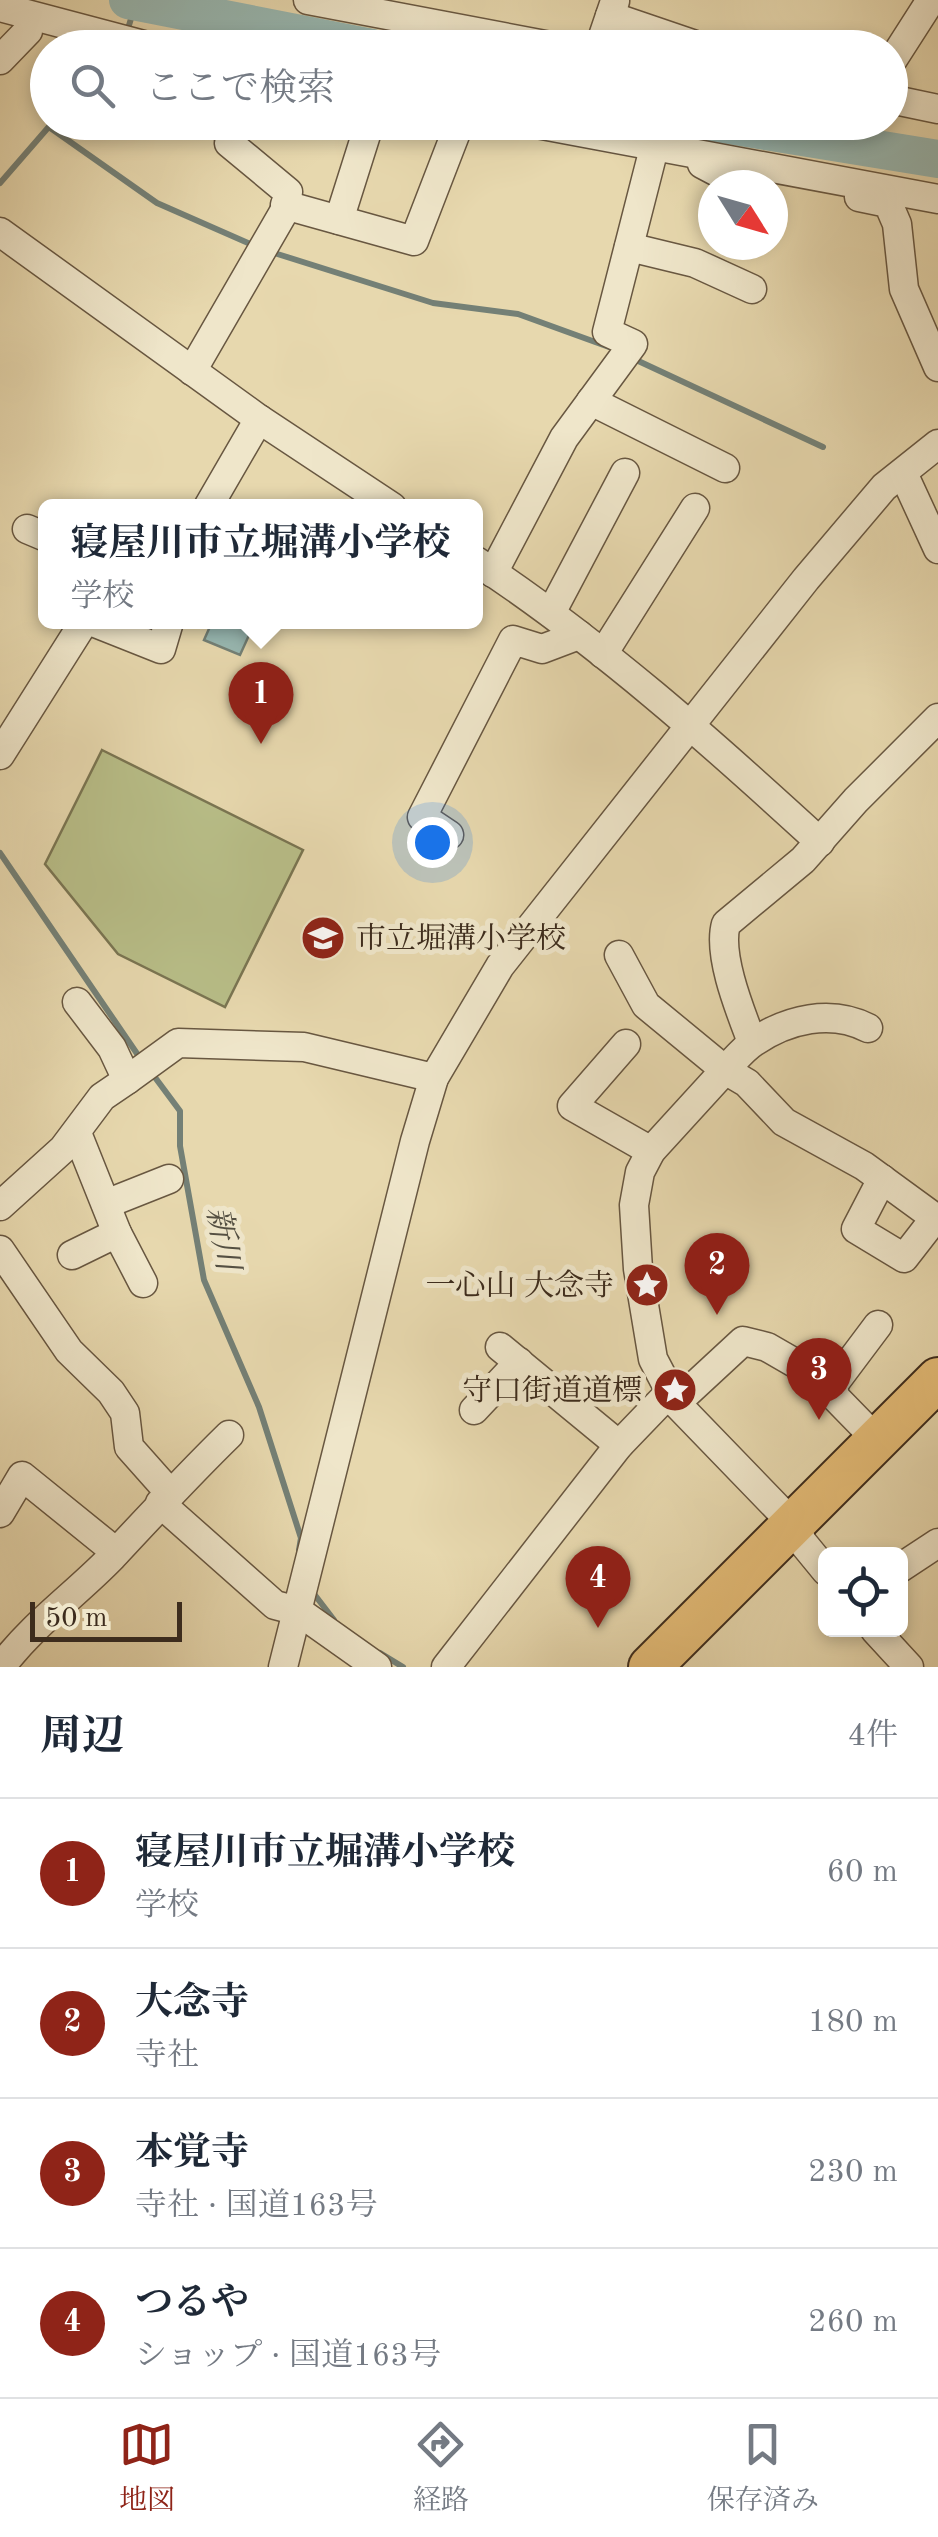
<!DOCTYPE html>
<html lang="ja">
<meta charset="utf-8">
<style>
body{margin:0;font-family:"Old Standard TT","Noto Serif JP",serif;background:#f2f2f3;color:#1f2937}
.controls{position:absolute;right:30px;bottom:30px;display:grid;overflow:hidden;border-radius:15px;box-shadow:0 5px 15px #0003}
.controls button{width:90px;height:90px;display:grid;place-items:center;padding:0;border:0;border-bottom:2px solid #e0e1e3;background:#fff;color:#1f2937;font:50px sans-serif}
.compass{position:absolute;left:698px;top:170px;width:90px;height:90px;border-radius:50%;background:#fff;box-shadow:0 5px 15px #0003;rotate:127deg}
.scale{position:absolute;left:30px;bottom:25px;width:152px;box-sizing:border-box;padding-left:10px;border:5px solid #3d2c1d;border-top:0;font-size:28px;line-height:35px;white-space:nowrap;color:#3d2c1d;-webkit-text-stroke:8px #efe6ca;paint-order:stroke}
.you{position:absolute;left:432px;top:842px;width:35px;height:35px;margin:-25px;border:8px solid #fff;border-radius:50%;background:#1a73e8;box-shadow:0 0 0 15px #1a73e833}
.badge{display:grid;place-items:center;width:65px;height:65px;border-radius:50%;background:#8f2418;color:#fff;font-size:32px;font-weight:700}
.pin{position:absolute;translate:-50% -82px;filter:drop-shadow(0 2px 5px #0008)}
.pin::after{content:'';position:absolute;top:52px;width:35px;height:30px;background:inherit;clip-path:polygon(0 0,100% 0,50% 100%)}
.popup{position:absolute;left:38px;top:499px;width:445px;height:130px;box-sizing:border-box;display:grid;place-content:center;border-radius:15px;background:#fff;filter:drop-shadow(0 2px 8px #0005);font-size:32px;white-space:nowrap;color:#747a83}
.popup b{font-size:38px;color:#1f2937}
.popup::after{content:'';position:absolute;left:50%;top:100%;margin-left:-20px;border:20px solid transparent;border-top-color:#fff}
.list{margin:0;padding:0;list-style:none}
h2{display:flex;justify-content:space-between;align-items:center;height:130px;margin:0;padding:0 40px;font-size:42px}
h2 small{font-size:32px;font-weight:400;color:#747a83}
.list li{display:grid;grid-template-columns:65px 1fr auto;gap:30px;align-items:center;box-sizing:border-box;height:150px;padding:0 40px;border-top:2px solid #e0e1e3}
.list b{display:block;font-size:38px;white-space:nowrap}
.list p{margin:0;font-size:32px;white-space:nowrap;color:#747a83}
.list em{font-size:32px;font-style:normal;color:#747a83}
.icon{flex:none;width:55px;height:55px;fill:none;stroke:currentColor;stroke-width:2;stroke-linecap:round;stroke-linejoin:round}
.map{position:relative;flex:none;width:938px;height:1667px;overflow:hidden}
.search{position:absolute;background:#fff;box-shadow:0 5px 15px #0003;left:30px;right:30px;top:30px;height:110px;display:flex;align-items:center;gap:25px;box-sizing:border-box;padding:0 35px;border-radius:55px;color:#747a83;font-size:38px}
.sheet{height:730px;background:#fff}
nav{display:flex;justify-content:space-around;align-items:center;box-sizing:border-box;height:140px;border-top:2px solid #e0e1e3;background:#fff;font-size:28px;color:#747a83}
nav a{display:grid;justify-items:center;gap:5px}
nav .on{color:#8f2418}
.map>svg:first-child{display:block}
.green{fill:#b8be88;stroke:#7a7552;stroke-width:2.5}
.water{fill:#98b8b2;stroke:#748076;stroke-width:2.5}
.lines{fill:none;stroke-linecap:round;stroke-linejoin:round}
.stream{stroke:#748076;stroke-width:6}
.river{stroke:#98b8b2;stroke-width:38}
.minor-casing{stroke:#685741;stroke-width:31}
.highway-casing{stroke:#3d2c1d;stroke-width:46}
.minor{stroke:#efe6ca;stroke-width:28}
.highway{stroke:#e4bc77;stroke-width:42}
.labels{text-anchor:middle;stroke-width:10;stroke-linejoin:round;paint-order:stroke}
.poi-label{font-size:30px;fill:#3d2c1d;stroke:#efe6ca;text-anchor:end}
.water-label{font-size:32px;font-style:italic;fill:#544f42;stroke:#efe6ca}
</style>
<div class="map">
<svg width="938" height="1667" viewBox="0 0 938 1667">
<rect width="100%" height="100%" fill="#e7d8ae"/>
<filter id="stains"><feTurbulence type="fractalNoise" baseFrequency=".002" numOctaves="4"/><feColorMatrix values="0 0 0 0 .2 0 0 0 0 .09 0 0 0 0 .02 0 0 0 .5 -.17"/></filter>
<radialGradient id="worn" r=".72"><stop offset=".6" stop-color="#630" stop-opacity="0"/><stop offset="1" stop-color="#630" stop-opacity=".3"/></radialGradient>
<polygon class="green" points="102,750 303,850 225,1007 118,954 45,864"/>
<polygon class="water" points="212,622 255,622 240,655 204,640"/>
<g class="lines">
<g class="stream">
<polyline points="127,32 136,2"/>
<polyline points="49,127 157,203 255,246"/>
<polyline points="0,183 53,122"/>
<polyline points="271,252 433,303 518,314 609,347"/>
<polyline points="634,359 823,447"/>
<polyline points="0,853 140,1058"/>
<polyline points="151,1072 180,1111 180,1146 204,1280 259,1407 301,1538 299,1550"/>
<polyline points="311,1590 334,1620"/>
<polyline points="380,1653 403,1667"/>
</g>
<g class="river">
<polyline points="128,0 372,48"/>
<polyline points="710,122 938,159"/>
</g>
<defs>
<g id="minor">
<polyline points="308,0 561,48"/>
<polyline points="0,7 155,48"/>
<polyline points="610,16 704,48"/>
<polyline points="599,48 615,1"/>
<polyline points="0,60 28,31"/>
<polyline points="890,64 931,0"/>
<polyline points="890,99 938,109"/>
<polyline points="526,122 938,199"/>
<polyline points="702,164 736,182 750,185"/>
<polyline points="859,197 888,203 897,224 904,289 938,367"/>
<polyline points="285,205 414,241 460,122"/>
<polyline points="339,220 370,122"/>
<polyline points="0,232 259,419 392,507"/>
<polyline points="629,247 695,263 752,289"/>
<polyline points="192,371 285,210 288,192 229,143"/>
<polyline points="591,401 725,468"/>
<polyline points="903,473 938,549"/>
<polyline points="208,507 259,419"/>
<polyline points="27,529 46,537"/>
<path d="M476,561C600,643 711,742 820,842"/>
<polyline points="493,573 564,438 633,344 607,332 652,156"/>
<polyline points="551,613 625,473"/>
<polyline points="93,622 161,649 169,622"/>
<polyline points="603,654 695,508"/>
<polyline points="0,755 84,622"/>
<polyline points="449,835 422,817 513,640 542,649 579,635"/>
<polyline points="619,955 646,1005 725,1070 651,1151 640,1172 634,1205 638,1269 653,1359 676,1403 793,1524 803,1543 826,1571"/>
<path d="M868,1028C831,1009 788,1019 754,1042C743,1049 734,1061 725,1070L747,1083L784,1122L864,1166L938,1220"/>
<path d="M752,1042C741,1013 717,955 726,924L803,860L856,800L938,718"/>
<polyline points="626,1044 572,1106 651,1151"/>
<polyline points="127,1080 178,1043 304,1047 434,1078"/>
<polyline points="77,1133 117,1233 143,1283"/>
<polyline points="882,1179 856,1229 904,1258 935,1218"/>
<polyline points="106,1204 169,1179"/>
<polyline points="0,1206 63,1149 102,1097 127,1080 112,1048 77,1002"/>
<polyline points="0,1250 69,1351 111,1392 125,1413 129,1447 169,1492"/>
<polyline points="72,1255 117,1233"/>
<polyline points="500,1347 619,1445"/>
<polyline points="833,1385 835,1397 877,1440"/>
<polyline points="676,1403 743,1341 767,1347 833,1385 878,1325"/>
<polyline points="474,1410 519,1362"/>
<polyline points="160,1503 275,1605 298,1611 377,1667"/>
<polyline points="0,1513 22,1476 116,1552"/>
<polyline points="900,1568 938,1543"/>
<polyline points="875,1630 909,1667"/>
<path d="M1,1667C32,1625 75,1595 111,1558C150,1516 188,1475 229,1435"/>
<polyline points="283,1667 415,1141 434,1078 500,966 806,579 884,487 938,444"/>
<polyline points="446,1667 619,1445 670,1392"/>
</g>
<polyline id="highway" points="650,1667 938,1379"/>
</defs>
<use href="#minor" class="minor-casing"/>
<use href="#highway" class="highway-casing"/>
<use href="#minor" class="minor"/>
<use href="#highway" class="highway"/>
</g>
<defs>
<symbol id="school-disc" viewBox="-11 -11 22 22"><circle r="9.5" fill="#8f2418" stroke="#efe6ca"/><path d="M0-5L7-2L0 1L-7-2ZM-4 1L0 2.5L4 1V4Q0 6-4 4Z" fill="#fff"/></symbol>
<symbol id="sight-disc" viewBox="-11 -11 22 22"><circle r="9.5" fill="#8f2418" stroke="#efe6ca"/><path d="M0-6L1.8-2.2L6-1.7L2.9 1.2L3.7 5.4L0 3.3L-3.7 5.4L-2.9 1.2L-6-1.7L-1.8-2.2Z" fill="#fff"/></symbol>
</defs>
<g fill-rule="evenodd">
<use href="#school-disc" x="298" y="913" width="50" height="50"/>
<use href="#sight-disc" x="622" y="1260" width="50" height="50"/>
<use href="#sight-disc" x="650" y="1365" width="50" height="50"/>
</g>
<g class="labels">
<g class="poi-label">
<text x="356" y="948" text-anchor="start">市立堀溝小学校</text>
<text x="614" y="1295">一心山 大念寺</text>
<text x="642" y="1400">守口街道道標</text>
</g>
<g class="water-label">
<text transform="translate(224 1238) rotate(80)" y="11">新川</text>
</g>
</g>
<rect width="100%" height="100%" filter="url(#stains)"/>
<rect width="100%" height="100%" fill="url(#worn)"/>
</svg>
<div class="controls">
<button><svg class="icon" aria-label="locate" viewBox="0 0 24 24"><circle cx="12" cy="12" r="6"/><path d="M12 2v4M12 18v4M2 12h4M18 12h4"/></svg></button>
</div>
<svg class="compass" viewBox="-18 -18 36 36"><path d="M0-13l5 13h-10z" fill="#e53935"/><path d="M0 13l5-13h-10z" fill="#747a83"/></svg>
<div class="scale">50 m</div>
<div class="you"></div>
<div class="pin badge" style="left:261px;top:744px">1</div>
<div class="popup"><b>寝屋川市立堀溝小学校</b>学校</div>
<div class="pin badge" style="left:717px;top:1315px">2</div>
<div class="pin badge" style="left:819px;top:1420px">3</div>
<div class="pin badge" style="left:598px;top:1628px">4</div>
<div class="search"><svg class="icon" aria-label="search" viewBox="0 0 24 24"><circle cx="10" cy="10" r="6"/><path d="M15 15l6 6"/></svg>ここで検索</div>
</div>
<section class="sheet">
<h2>周辺<small>4件</small></h2>
<ul class="list">
<li><span class="badge">1</span><div><b>寝屋川市立堀溝小学校</b><p>学校</p></div><em>60 m</em></li>
<li><span class="badge">2</span><div><b>大念寺</b><p>寺社</p></div><em>180 m</em></li>
<li><span class="badge">3</span><div><b>本覚寺</b><p>寺社 · 国道163号</p></div><em>230 m</em></li>
<li><span class="badge">4</span><div><b>つるや</b><p>ショップ · 国道163号</p></div><em>260 m</em></li>
</ul>
</section>
<nav>
<a class="on"><svg class="icon" aria-label="map" viewBox="0 0 24 24"><path d="M3 6l6-2 6 2 6-2v14l-6 2-6-2-6 2zM9 4v14M15 6v14"/></svg>地図</a>
<a><svg class="icon" aria-label="directions" viewBox="0 0 24 24"><path d="M12 3l9 9-9 9-9-9zM9 14v-3h6M13 9l2 2-2 2"/></svg>経路</a>
<a><svg class="icon" aria-label="saved" viewBox="0 0 24 24"><path d="M7 4h10v16l-5-4-5 4z"/></svg>保存済み</a>
</nav>
